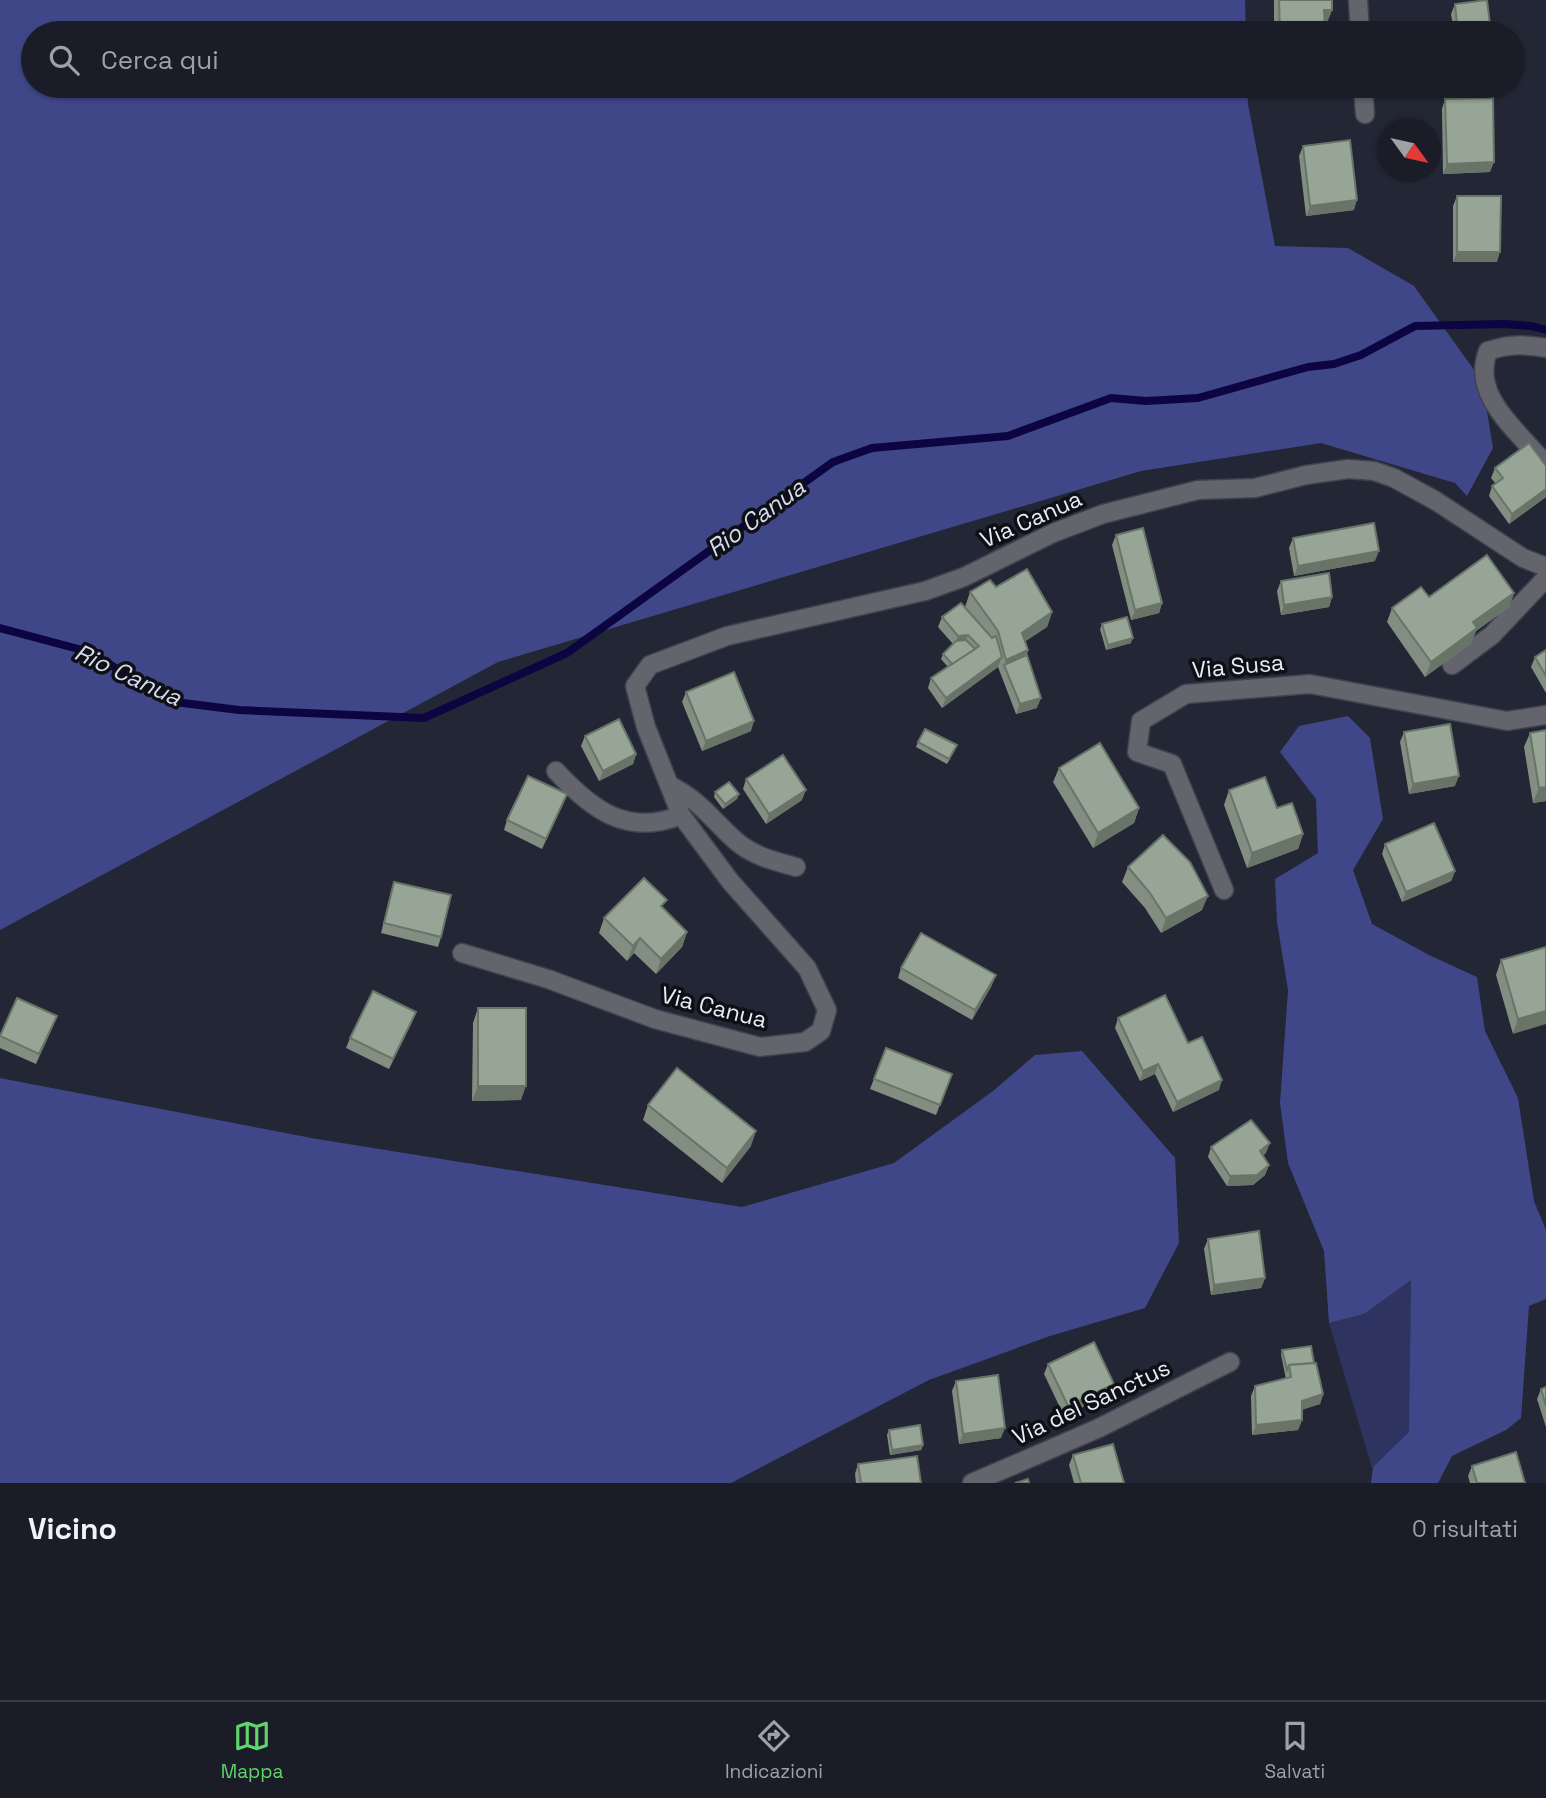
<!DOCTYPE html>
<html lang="it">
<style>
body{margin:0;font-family:"Space Grotesk",sans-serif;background:#272933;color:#f1f3f6}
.compass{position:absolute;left:1378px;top:119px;width:63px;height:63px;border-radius:50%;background:#1a1c27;box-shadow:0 2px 5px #0004;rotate:123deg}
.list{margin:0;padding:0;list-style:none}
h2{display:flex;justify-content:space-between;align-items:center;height:91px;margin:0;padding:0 28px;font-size:30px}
h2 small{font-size:23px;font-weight:400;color:#9fa1a7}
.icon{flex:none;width:38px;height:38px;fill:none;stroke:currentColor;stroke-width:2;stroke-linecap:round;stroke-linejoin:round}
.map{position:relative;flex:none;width:1546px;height:1483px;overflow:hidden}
.search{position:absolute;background:#1a1c27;box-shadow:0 2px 5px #0004;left:21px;right:21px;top:21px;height:77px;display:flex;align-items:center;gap:18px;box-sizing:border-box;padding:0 24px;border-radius:38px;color:#9fa1a7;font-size:26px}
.sheet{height:217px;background:#1a1c27}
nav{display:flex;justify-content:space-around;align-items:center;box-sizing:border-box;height:98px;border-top:2px solid #383a44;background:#1a1c27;font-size:19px;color:#9fa1a7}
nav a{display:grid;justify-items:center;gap:4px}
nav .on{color:#60d56b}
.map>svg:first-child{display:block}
.green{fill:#2e345f}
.forest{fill:#404788}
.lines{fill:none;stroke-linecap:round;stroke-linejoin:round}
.stream{stroke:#0d0542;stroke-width:8}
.minor-casing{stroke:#3f424f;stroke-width:21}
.minor{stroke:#63646c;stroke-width:18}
.wall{fill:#818e81}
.shaded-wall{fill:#697469}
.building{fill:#96a596;stroke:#697469;stroke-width:2}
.labels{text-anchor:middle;stroke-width:7;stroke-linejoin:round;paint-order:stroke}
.street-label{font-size:23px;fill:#e9ebf5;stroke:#0e1016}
.water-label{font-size:24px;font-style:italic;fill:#d6daee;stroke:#0e1016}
</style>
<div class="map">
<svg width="1546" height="1483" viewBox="0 0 1546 1483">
<rect width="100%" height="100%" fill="#232634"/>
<polygon class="green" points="1411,1279 1410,1432 1372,1468 1329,1323 1364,1314"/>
<g class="forest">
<polygon points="0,0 1245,0 1246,33 33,33 33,86 1247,86 1248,104 1275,246 1348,248 1414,286 1482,381 1493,448 1467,496 1455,483 1321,443 1141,471 498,662 0,930"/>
<polygon points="1348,716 1370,738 1383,819 1353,870 1372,924 1429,955 1477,977 1485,1031 1518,1098 1534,1201 1546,1230 1546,1299 1529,1306 1521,1418 1506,1430 1452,1456 1438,1483 1371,1483 1373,1467 1409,1432 1411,1280 1364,1314 1329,1323 1324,1251 1288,1163 1280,1103 1288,990 1277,922 1275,879 1318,853 1316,799 1280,752 1299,726"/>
<polygon points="1082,1051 1175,1158 1179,1243 1145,1308 1050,1336 929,1380 731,1483 0,1483 0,1078 317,1139 742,1207 894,1163 993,1091 1035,1055"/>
</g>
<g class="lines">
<polyline class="stream" points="0,628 86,651 175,702 239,710 424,718 567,653 833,462 872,448 1008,436 1111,398 1146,401 1198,398 1308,367 1334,364 1361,355 1415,326 1505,324 1531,326 1546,330"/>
<defs>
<g id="minor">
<polyline points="1358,0 1360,33"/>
<polyline points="1363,86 1365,114"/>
<path d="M1546,348C1524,344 1509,344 1488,351C1470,397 1520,432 1546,465"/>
<polyline points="1452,665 1492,635 1546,578"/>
<path d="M556,771C592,810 628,837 681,815"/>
<path d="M669,785C701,801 711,819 736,841C753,856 774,861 796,867"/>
<polyline points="1224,890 1172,764 1137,752 1141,721 1186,694 1310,684 1507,721 1546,715"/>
<polyline points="462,953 548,979 655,1019 760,1047 805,1042 821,1031 827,1010 807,968 730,881 681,815 646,727 635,686 650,665 727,636 925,591 964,577 1053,533 1103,514 1198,490 1255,488 1306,475 1348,469 1374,471 1394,478 1436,501 1523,558 1546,567"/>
<polyline points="972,1483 1099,1428 1230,1362"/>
</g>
</defs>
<use href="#minor" class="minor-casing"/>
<use href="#minor" class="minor"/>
</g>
<g class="wall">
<polygon points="1274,0 1332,0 1332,10 1326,25 1325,25 1325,28 1335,33 1274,33"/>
<polygon points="1455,4 1491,33 1454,33 1451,14"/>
<polygon points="1296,86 1333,86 1330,95 1296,96"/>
<polygon points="1445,99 1490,172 1443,174 1442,109"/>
<polygon points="1303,146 1354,210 1306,216 1299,156"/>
<polygon points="1457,196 1497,262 1453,262 1453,206"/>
<polygon points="1546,466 1546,497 1509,524 1489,496 1492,486 1496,484 1491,478 1495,468"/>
<polygon points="1116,535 1162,603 1159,613 1131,620 1112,545"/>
<polygon points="1293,538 1375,561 1294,576 1289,548"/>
<polygon points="1281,581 1332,597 1329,607 1281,615 1277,591"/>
<polygon points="970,592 1052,612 1047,627 1025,641 1028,650 1027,655 1037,708 1016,714 998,667 942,708 928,688 931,678 948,667 941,659 943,654 953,644 938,627 942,617 965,607"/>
<polygon points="1514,593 1509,607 1476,631 1471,643 1425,677 1387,622 1392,608 1429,597"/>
<polygon points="1102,624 1131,643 1106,650 1100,629"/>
<polygon points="1546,650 1546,693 1531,667 1535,657"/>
<polygon points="686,692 751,731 702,751 682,702"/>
<polygon points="1404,732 1455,786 1409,794 1400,742"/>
<polygon points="1530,733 1546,801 1533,803 1524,747"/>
<polygon points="585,736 636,754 633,764 599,781 581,746"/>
<polygon points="918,742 955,750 947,764 916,747"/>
<polygon points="1059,768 1139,808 1134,823 1093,848 1053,782"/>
<polygon points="746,779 802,800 766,824 743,789"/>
<polygon points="1229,790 1277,808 1303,834 1298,849 1247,868 1224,805"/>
<polygon points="715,792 739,794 737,799 723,809 714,797"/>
<polygon points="567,794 542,849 504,830 507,820"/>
<polygon points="1385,844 1455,871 1451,881 1402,902 1382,854"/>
<polygon points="1128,867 1202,910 1161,933 1145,908 1122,882"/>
<polygon points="394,882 441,937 438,947 381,933 391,892"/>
<polygon points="664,909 687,932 682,947 656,974 634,953 627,961 599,933 604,918"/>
<polygon points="1546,947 1513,1034 1496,975 1501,960"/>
<polygon points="901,968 992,985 972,1020 898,978"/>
<polygon points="478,1008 521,1100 472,1101 473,1023"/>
<polygon points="1118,1018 1188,1043 1219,1090 1173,1112 1155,1074 1140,1081 1115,1028"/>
<polygon points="412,1022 389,1069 346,1048 350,1038"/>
<polygon points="53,1026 36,1064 0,1048 0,1035"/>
<polygon points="886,1048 952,1074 936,1115 870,1089"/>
<polygon points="648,1105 751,1146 722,1183 643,1120"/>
<polygon points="1211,1147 1266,1153 1263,1155 1269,1165 1265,1175 1253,1185 1227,1186 1208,1157"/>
<polygon points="1208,1239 1265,1278 1261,1288 1211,1295 1204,1249"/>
<polygon points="1282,1350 1314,1363 1323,1394 1320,1404 1302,1409 1302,1420 1298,1430 1252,1435 1251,1396 1255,1386 1286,1379 1281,1355"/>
<polygon points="1048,1364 1111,1394 1064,1416 1044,1374"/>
<polygon points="956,1381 1001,1438 959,1444 952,1391"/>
<polygon points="1546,1387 1546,1427 1537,1399 1541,1389"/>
<polygon points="889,1430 923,1445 921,1450 890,1455 887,1435"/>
<polygon points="1073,1455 1124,1483 1074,1483 1069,1465"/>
<polygon points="858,1464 921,1483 856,1483 855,1474"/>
<polygon points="1472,1466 1525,1483 1470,1483 1468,1476"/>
</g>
<g class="shaded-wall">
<polygon points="1324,10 1332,10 1326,25 1319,25"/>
<polygon points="1299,86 1333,86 1330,95 1296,96"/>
<polygon points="1494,162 1490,172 1443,174 1447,164"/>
<polygon points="1357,200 1354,210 1306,216 1310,206"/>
<polygon points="1457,252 1500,252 1497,262 1453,262"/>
<polygon points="1546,489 1546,497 1509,524 1512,514"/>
<polygon points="1379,551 1375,561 1294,576 1298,566"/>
<polygon points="1514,593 1509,607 1476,631 1471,643 1425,677 1431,662 1473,622"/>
<polygon points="1332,597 1329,607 1281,615 1284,605"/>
<polygon points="1162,603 1159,613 1131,620 1135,610"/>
<polygon points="1052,612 1047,627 1017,647 1022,633"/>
<polygon points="968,635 964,645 954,646 958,636"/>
<polygon points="1133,638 1131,643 1106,650 1108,645"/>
<polygon points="1028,650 1023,665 1004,665 1001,675 1006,660"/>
<polygon points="1002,657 998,667 942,708 946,698"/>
<polygon points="1041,698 1037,708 1016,714 1020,704"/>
<polygon points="754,721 751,731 702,751 706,741"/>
<polygon points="636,754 633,764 599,781 603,771"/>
<polygon points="1459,776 1455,786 1409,794 1413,784"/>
<polygon points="1546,787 1546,801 1533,803 1539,788"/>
<polygon points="806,790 802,800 766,824 769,814"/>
<polygon points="567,794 563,804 542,849 546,839"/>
<polygon points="739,794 737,799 723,809 725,804"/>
<polygon points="1139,808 1134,823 1093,848 1098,833"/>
<polygon points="1303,834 1298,849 1247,868 1252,853"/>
<polygon points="1455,871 1451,881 1402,902 1406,892"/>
<polygon points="1208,896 1202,910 1161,933 1166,918"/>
<polygon points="687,932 682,947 656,974 661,959"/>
<polygon points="640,938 634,953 627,961 633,946"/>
<polygon points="996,975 992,985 972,1020 975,1010"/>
<polygon points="1546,1011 1546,1024 1513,1034 1518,1019"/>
<polygon points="416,1012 412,1022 389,1069 393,1059"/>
<polygon points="57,1016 53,1026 36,1064 39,1054"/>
<polygon points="1158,1064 1155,1074 1140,1081 1143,1071"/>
<polygon points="1222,1080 1219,1090 1173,1112 1177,1102"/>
<polygon points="478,1086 526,1086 521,1100 472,1101"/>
<polygon points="756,1131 751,1146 722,1183 727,1168"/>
<polygon points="1270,1143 1266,1153 1256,1161 1260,1151"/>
<polygon points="1269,1165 1265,1175 1253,1185 1227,1186 1230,1176"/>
<polygon points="1265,1278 1261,1288 1211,1295 1214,1285"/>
<polygon points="1114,1384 1111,1394 1064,1416 1068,1406"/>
<polygon points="1323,1394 1320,1404 1299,1411 1302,1401"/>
<polygon points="1302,1420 1298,1430 1252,1435 1256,1425"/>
<polygon points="1005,1428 1001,1438 959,1444 963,1434"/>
<polygon points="923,1445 921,1450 890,1455 892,1450"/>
</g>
<g class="building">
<polygon points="1279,0 1332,0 1332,10 1324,10 1325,28 1335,28 1335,33 1280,33"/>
<polygon points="1487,0 1491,33 1458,33 1455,4"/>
<polygon points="1493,98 1494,162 1447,164 1445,99"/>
<polygon points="1350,140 1357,200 1310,206 1303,146"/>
<polygon points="1457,196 1501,196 1500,252 1457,252"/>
<polygon points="1529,443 1546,466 1546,489 1512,514 1492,486 1503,478 1495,468"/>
<polygon points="1374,523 1379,551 1298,566 1293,538"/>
<polygon points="1143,528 1162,603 1135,610 1116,535"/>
<polygon points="1487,555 1514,593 1473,622 1477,628 1431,662 1392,608 1421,587 1429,597"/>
<polygon points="1027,569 1052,612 1022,633 1028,650 1006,660 998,631 970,592 990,580 996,587"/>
<polygon points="1329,573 1332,597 1284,605 1281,581"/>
<polygon points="961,603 992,638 996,636 1002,657 946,698 931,678 979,646 968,635 958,636 942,617"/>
<polygon points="1127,617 1133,638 1108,645 1102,624"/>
<polygon points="966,640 975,649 952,664 943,654 956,641"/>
<polygon points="1546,650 1546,676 1535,657"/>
<polygon points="1027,655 1041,698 1020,704 1004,665"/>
<polygon points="734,672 754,721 706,741 686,692"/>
<polygon points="619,719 636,754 603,771 585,736"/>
<polygon points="1450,724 1459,776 1413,784 1404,732"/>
<polygon points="925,729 957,745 949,759 918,742"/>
<polygon points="1546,730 1546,787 1539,788 1530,733"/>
<polygon points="1100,743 1139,808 1098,833 1059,768"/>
<polygon points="783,755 806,790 769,814 746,779"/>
<polygon points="528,776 567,794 546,839 507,820"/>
<polygon points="1265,777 1277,808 1292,803 1303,834 1252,853 1229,790"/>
<polygon points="729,782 739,794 725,804 715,792"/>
<polygon points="1434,823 1455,871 1406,892 1385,844"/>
<polygon points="1163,835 1190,862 1208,896 1166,918 1150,893 1128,867"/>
<polygon points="644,878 667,900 661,906 687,932 661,959 640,938 633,946 604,918"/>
<polygon points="394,882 451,895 441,937 384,923"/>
<polygon points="921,933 996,975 975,1010 901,968"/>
<polygon points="1546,947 1546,1011 1518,1019 1501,960"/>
<polygon points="373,991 416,1012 393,1059 350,1038"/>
<polygon points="1165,995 1188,1043 1202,1037 1222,1080 1177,1102 1158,1064 1143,1071 1118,1018"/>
<polygon points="17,998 57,1016 39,1054 0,1036"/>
<rect x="478" y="1008" width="48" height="78"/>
<polygon points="886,1048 952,1074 940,1105 874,1079"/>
<polygon points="677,1068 756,1131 727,1168 648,1105"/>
<polygon points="1251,1120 1270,1143 1260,1151 1269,1165 1257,1175 1230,1176 1211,1147"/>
<polygon points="1259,1231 1265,1278 1214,1285 1208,1239"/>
<polygon points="1094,1342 1114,1384 1068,1406 1048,1364"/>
<polygon points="1311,1346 1314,1363 1289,1365 1287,1370 1282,1350"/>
<polygon points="1316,1363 1323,1394 1302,1401 1302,1420 1256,1425 1255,1386 1291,1377 1289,1365"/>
<polygon points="998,1375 1005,1428 963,1434 956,1381"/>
<polygon points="1546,1387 1546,1406 1541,1389"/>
<polygon points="920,1425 923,1445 892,1450 889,1430"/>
<polygon points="1113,1444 1124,1483 1081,1483 1073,1455"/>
<polygon points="1516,1452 1525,1483 1477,1483 1472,1466"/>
<polygon points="917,1456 921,1483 861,1483 858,1464"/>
<polygon points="1028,1479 1029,1483 1015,1483"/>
</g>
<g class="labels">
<g class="street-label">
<text transform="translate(1031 519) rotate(-24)" y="8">Via Canua</text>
<text transform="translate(1238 666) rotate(-5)" y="8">Via Susa</text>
<text transform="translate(714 1007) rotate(14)" y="8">Via Canua</text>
<text transform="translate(1091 1402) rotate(-25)" y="8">Via del Sanctus</text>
</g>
<g class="water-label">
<text transform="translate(756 518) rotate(-36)" y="8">Rio Canua</text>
<text transform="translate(128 675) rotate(25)" y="8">Rio Canua</text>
</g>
</g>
</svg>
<svg class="compass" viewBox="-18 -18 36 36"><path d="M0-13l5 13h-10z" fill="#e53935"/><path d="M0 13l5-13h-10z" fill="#9fa1a7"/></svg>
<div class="search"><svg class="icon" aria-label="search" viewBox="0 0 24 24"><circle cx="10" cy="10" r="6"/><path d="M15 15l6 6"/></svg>Cerca qui</div>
</div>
<section class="sheet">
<h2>Vicino<small>0 risultati</small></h2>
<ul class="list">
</ul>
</section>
<nav>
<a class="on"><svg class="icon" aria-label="map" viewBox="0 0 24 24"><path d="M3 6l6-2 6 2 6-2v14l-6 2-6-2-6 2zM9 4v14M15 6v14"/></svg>Mappa</a>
<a><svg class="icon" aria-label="directions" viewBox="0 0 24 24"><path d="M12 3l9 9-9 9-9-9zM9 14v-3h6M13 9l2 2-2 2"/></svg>Indicazioni</a>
<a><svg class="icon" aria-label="saved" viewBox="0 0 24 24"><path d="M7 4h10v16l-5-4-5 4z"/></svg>Salvati</a>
</nav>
